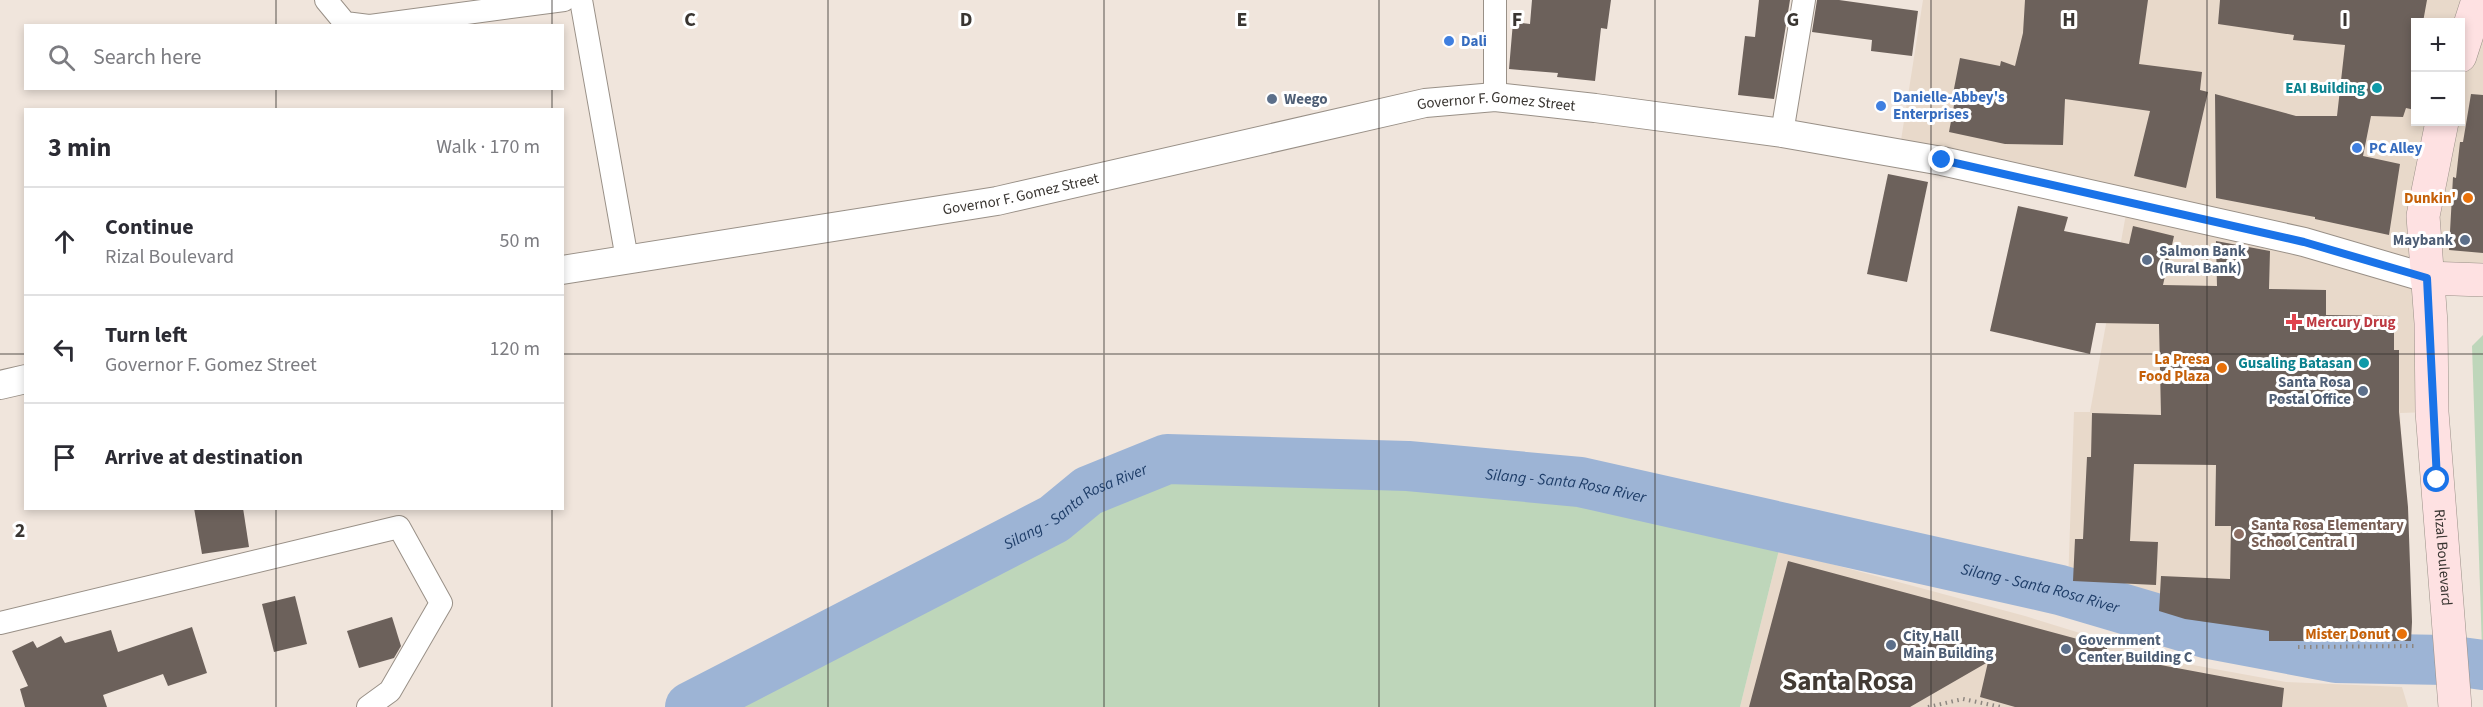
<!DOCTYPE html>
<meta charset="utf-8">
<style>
body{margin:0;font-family:"Source Sans 3",sans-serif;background:#f2f2f3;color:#2b2b33}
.controls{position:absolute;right:18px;top:18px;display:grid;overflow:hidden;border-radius:0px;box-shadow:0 3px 9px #0003}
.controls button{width:54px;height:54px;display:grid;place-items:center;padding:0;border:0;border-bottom:2px solid #e1e1e2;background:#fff;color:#2b2b33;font:30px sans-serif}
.stop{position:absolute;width:18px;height:18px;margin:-14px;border:4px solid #1a73e8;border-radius:50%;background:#fff}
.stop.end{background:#1a73e8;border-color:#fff;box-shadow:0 2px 6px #0008}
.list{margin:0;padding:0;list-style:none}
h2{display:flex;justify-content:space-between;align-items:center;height:78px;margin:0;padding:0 24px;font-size:26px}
h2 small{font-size:20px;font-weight:400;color:#7c7c81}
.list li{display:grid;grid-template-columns:39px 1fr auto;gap:18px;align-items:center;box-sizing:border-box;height:108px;padding:0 24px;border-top:2px solid #e1e1e2}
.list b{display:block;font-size:22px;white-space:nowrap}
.list p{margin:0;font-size:20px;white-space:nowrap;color:#7c7c81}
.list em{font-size:20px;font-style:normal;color:#7c7c81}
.icon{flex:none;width:33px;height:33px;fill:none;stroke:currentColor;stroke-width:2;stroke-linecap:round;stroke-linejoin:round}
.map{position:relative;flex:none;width:2483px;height:707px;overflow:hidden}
.search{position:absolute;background:#fff;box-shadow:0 3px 9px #0003;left:24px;top:24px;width:540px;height:66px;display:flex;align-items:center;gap:15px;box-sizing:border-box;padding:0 21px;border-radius:0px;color:#7c7c81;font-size:22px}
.panel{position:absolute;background:#fff;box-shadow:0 3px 9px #0003;left:24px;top:108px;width:540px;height:402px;border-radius:0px}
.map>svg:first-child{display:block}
.built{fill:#e8d9ca;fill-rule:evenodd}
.green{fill:#bed6ba}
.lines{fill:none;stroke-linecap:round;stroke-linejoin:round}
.river{stroke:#9db4d5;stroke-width:50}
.building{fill:#6c615b}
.minor-casing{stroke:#999087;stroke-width:24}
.tertiary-casing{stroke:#999087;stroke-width:30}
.secondary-casing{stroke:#999087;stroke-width:34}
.path{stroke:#8d8680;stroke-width:4;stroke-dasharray:1.5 4.5;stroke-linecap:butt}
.minor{stroke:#fff;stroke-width:22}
.tertiary{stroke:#fff;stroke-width:28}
.secondary{stroke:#fee1e2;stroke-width:33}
.route{stroke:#1a73e8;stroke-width:8}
.grid{fill:none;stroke:#393531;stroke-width:1.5;stroke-opacity:0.55}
.shop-dot{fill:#3f7fe0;stroke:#fff;stroke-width:2}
.culture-dot{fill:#0f9aa8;stroke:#fff;stroke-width:2}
.service-dot{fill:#5c6f8a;stroke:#fff;stroke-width:2}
.food-dot{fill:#e8710a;stroke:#fff;stroke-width:2}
.health-dot{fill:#e0444e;stroke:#fff;stroke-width:2}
.education-dot{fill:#8d6e63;stroke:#fff;stroke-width:2}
.labels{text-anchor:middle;stroke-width:6;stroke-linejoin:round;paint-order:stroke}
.shop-label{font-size:15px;font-weight:bold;fill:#366cbe;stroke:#fff;text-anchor:start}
.culture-label{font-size:15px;font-weight:bold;fill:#0d838f;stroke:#fff;text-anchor:end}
.service-label{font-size:15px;font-weight:bold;fill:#4e5e75;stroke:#fff;text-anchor:start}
.street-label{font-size:15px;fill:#393531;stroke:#fff}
.food-label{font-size:15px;font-weight:bold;fill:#c56008;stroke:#fff;text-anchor:end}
.health-label{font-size:15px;font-weight:bold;fill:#be3a42;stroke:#fff;text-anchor:start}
.education-label{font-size:15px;font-weight:bold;fill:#785e54;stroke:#fff;text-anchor:start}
.water-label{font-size:16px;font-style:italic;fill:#1f3e69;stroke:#fff}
.town-label{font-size:27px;font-weight:bold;fill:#423a33;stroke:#fff}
.grid-label{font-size:20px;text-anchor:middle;font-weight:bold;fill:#393531;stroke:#fff;stroke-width:6;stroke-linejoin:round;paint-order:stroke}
</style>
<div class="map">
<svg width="2483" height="707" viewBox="0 0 2483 707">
<rect width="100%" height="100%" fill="#f0e5dc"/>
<g class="built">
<path d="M1923,0H2483V280L2428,278L2432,412L2400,413L2412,622H2268L2185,619L2068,584L2074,412H2090L2128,203L1899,153ZM2416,22H2460V122H2416Z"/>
<polygon points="1779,550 2025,616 2171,661 2286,682 2402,687 2408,707 1740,707"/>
</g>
<g class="green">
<polygon points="2483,335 2483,649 2482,649 2472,346"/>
<polygon points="1170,476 1329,481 1443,477 1779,550 1740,707 708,707 996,563 1052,544 1102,508"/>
</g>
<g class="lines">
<path class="river" id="s1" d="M690,707L1054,519L1088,491L1167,459L1408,466L1580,482L2060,590L2209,634L2336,658L2446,660L2483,665"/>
</g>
<g class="building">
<polygon points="1532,0 1611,0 1607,29 1601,28 1595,81 1557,77 1558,73 1509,69 1513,22 1530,24"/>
<polygon points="1759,0 1790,0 1774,99 1738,95 1745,36 1755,37"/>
<polygon points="1817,0 1839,0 1918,11 1912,56 1871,51 1872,40 1812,32"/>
<polygon points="2025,0 2148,0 2139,64 2202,72 2200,90 2208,92 2186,188 2134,176 2150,111 2065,99 2063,145 2005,144 1949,132 1954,105 1951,104 1960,58 2000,66 2001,61 2015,66 2023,33"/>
<polygon points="2220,0 2427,0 2423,22 2415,22 2415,110 2406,108 2403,117 2371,116 2363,156 2400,164 2389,235 2315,219 2315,217 2216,198 2215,94 2296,116 2337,116 2345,45 2293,40 2294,35 2218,24"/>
<polygon points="2471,94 2483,95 2483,253 2449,250 2453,177 2456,178 2460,142 2463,142"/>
<polygon points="1888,174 1928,182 1907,282 1867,274"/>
<polygon points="2018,206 2068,217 2064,231 2129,244 2133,226 2174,236 2163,285 2217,286 2216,241 2270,251 2269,289 2326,290 2326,315 2394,316 2394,350 2399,350 2399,412 2408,507 2412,622 2411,641 2269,641 2269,631 2185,619 2159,611 2161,576 2230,579 2231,526 2215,526 2216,465 2134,464 2130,541 2158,542 2156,585 2073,581 2075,539 2083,539 2087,457 2091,457 2092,413 2161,415 2159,324 2096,323 2090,354 1990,331"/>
<polygon points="194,508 243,508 249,547 202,554"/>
<polygon points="1788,561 2107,647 2107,655 2284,688 2282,707 2015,707 1980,697 1988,662 1910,707 1749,707"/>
<polygon points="295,596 307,644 274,652 262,604"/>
<polygon points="392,617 401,646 394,658 359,668 347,631"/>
<polygon points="192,627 207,673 168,686 163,674 103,695 107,707 25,707 20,689 28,686 12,651 33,641 37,648 61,636 65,643 111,630 118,652"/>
</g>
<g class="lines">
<defs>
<g id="minor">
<polyline points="326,0 345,23 369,26"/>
<polyline points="581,0 627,259"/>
<polyline points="1495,0 1495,97"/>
<polyline points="370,26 564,0"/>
<polyline points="1782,133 1804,0"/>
<polyline points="0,623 399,527 441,603 390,691 368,707"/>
</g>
<g id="tertiary">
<path id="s2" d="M562,270L997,201L1425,103L1495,97L1595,108L1782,133L1942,161L2304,242L2427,278"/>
<polyline points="0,385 26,379"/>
</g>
<g id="secondary">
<polyline points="2460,56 2478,0"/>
<path id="s3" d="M2442,122L2423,216L2431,323L2432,412L2455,707"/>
<polyline points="2427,278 2483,280"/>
</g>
</defs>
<use href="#minor" class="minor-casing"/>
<use href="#tertiary" class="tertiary-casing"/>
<use href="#secondary" class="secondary-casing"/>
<g class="path">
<polyline points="2298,647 2416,646"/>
<polyline points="1928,707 1963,699 2001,707"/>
</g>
<use href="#minor" class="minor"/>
<use href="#tertiary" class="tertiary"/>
<use href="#secondary" class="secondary"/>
</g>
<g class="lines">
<polyline class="route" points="1942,160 2304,242 2427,278 2437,480"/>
</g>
<path class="grid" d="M276,0V26M552,0V26M828,0V707M1104,0V707M1379,0V707M1655,0V707M1931,0V707M2207,0V707M276,88V110M552,88V110M0,354H26M562,354H2483M276,508V707M552,508V707"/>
<g class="shop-dot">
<circle cx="1449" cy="41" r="6"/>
<circle cx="1881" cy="106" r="6"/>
<circle cx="2357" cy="148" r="6"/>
</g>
<g class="culture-dot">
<circle cx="2377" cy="88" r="6"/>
<circle cx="2364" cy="363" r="6"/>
</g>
<g class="service-dot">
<circle cx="1272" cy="99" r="6"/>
<circle cx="2465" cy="240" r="6"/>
<circle cx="2147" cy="260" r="6"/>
<circle cx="2363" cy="391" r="6"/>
<circle cx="1891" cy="645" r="6"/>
<circle cx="2066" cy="649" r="6"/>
</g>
<g class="food-dot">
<circle cx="2468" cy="198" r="6"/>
<circle cx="2222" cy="368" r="6"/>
<circle cx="2402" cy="634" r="6"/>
</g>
<path class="health-dot" d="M2291 313h6v6h6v6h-6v6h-6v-6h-6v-6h6z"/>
<circle class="education-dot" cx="2239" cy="534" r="6"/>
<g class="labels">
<g class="shop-label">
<text x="1461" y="46">Dali</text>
<text x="1893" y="102">Danielle-Abbey's<tspan x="1893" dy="17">Enterprises</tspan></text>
<text x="2369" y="153">PC Alley</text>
</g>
<g class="culture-label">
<text x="2365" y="93">EAI Building</text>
<text x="2352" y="368">Gusaling Batasan</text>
</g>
<g class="service-label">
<text x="1284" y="104">Weego</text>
<text x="2453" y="245" text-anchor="end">Maybank</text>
<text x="2159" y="256">Salmon Bank<tspan x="2159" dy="17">(Rural Bank)</tspan></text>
<text x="2351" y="387" text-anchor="end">Santa Rosa<tspan x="2351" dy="17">Postal Office</tspan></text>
<text x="1903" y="641">City Hall<tspan x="1903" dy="17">Main Building</tspan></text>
<text x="2078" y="645">Government<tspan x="2078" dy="17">Center Building C</tspan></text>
</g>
<g class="street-label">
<text dy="5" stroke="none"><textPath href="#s2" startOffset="951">Governor F. Gomez Street</textPath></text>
<text dy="5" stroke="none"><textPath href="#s2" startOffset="465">Governor F. Gomez Street</textPath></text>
<text dy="5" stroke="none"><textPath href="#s3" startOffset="438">Rizal Boulevard</textPath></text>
</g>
<g class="food-label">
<text x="2456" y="203">Dunkin'</text>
<text x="2210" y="364">La Presa<tspan x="2210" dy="17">Food Plaza</tspan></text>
<text x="2390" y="639">Mister Donut</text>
</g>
<g class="health-label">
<text x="2306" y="327">Mercury Drug</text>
</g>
<g class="education-label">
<text x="2251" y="530">Santa Rosa Elementary<tspan x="2251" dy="17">School Central I</tspan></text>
</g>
<g class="water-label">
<text dy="6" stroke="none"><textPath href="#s1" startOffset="939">Silang - Santa Rosa River</textPath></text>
<text dy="6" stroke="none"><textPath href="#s1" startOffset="435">Silang - Santa Rosa River</textPath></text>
<text dy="6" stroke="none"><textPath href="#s1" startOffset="1425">Silang - Santa Rosa River</textPath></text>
</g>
<g class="town-label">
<text x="1848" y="690">Santa Rosa</text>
</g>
</g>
<g class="grid-label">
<text x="690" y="26">C</text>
<text x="966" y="26">D</text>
<text x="1242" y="26">E</text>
<text x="1517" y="26">F</text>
<text x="1793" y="26">G</text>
<text x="2069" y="26">H</text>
<text x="2345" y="26">I</text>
<text x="20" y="537">2</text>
</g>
</svg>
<div class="controls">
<button>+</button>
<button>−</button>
</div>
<div class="stop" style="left:2437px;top:480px"></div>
<div class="stop end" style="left:1942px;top:160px"></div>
<div class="search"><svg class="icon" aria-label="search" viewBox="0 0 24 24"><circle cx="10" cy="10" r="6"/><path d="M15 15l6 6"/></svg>Search here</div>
<section class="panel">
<h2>3 min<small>Walk · 170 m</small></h2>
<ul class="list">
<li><svg class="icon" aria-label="ahead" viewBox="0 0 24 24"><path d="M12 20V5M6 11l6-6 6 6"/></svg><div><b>Continue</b><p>Rizal Boulevard</p></div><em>50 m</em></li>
<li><svg class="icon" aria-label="left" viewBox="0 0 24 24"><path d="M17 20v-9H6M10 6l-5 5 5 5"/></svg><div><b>Turn left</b><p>Governor F. Gomez Street</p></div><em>120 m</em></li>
<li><svg class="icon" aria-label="arrive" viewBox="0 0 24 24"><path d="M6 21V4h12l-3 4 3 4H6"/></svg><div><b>Arrive at destination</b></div></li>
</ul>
</section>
</div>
